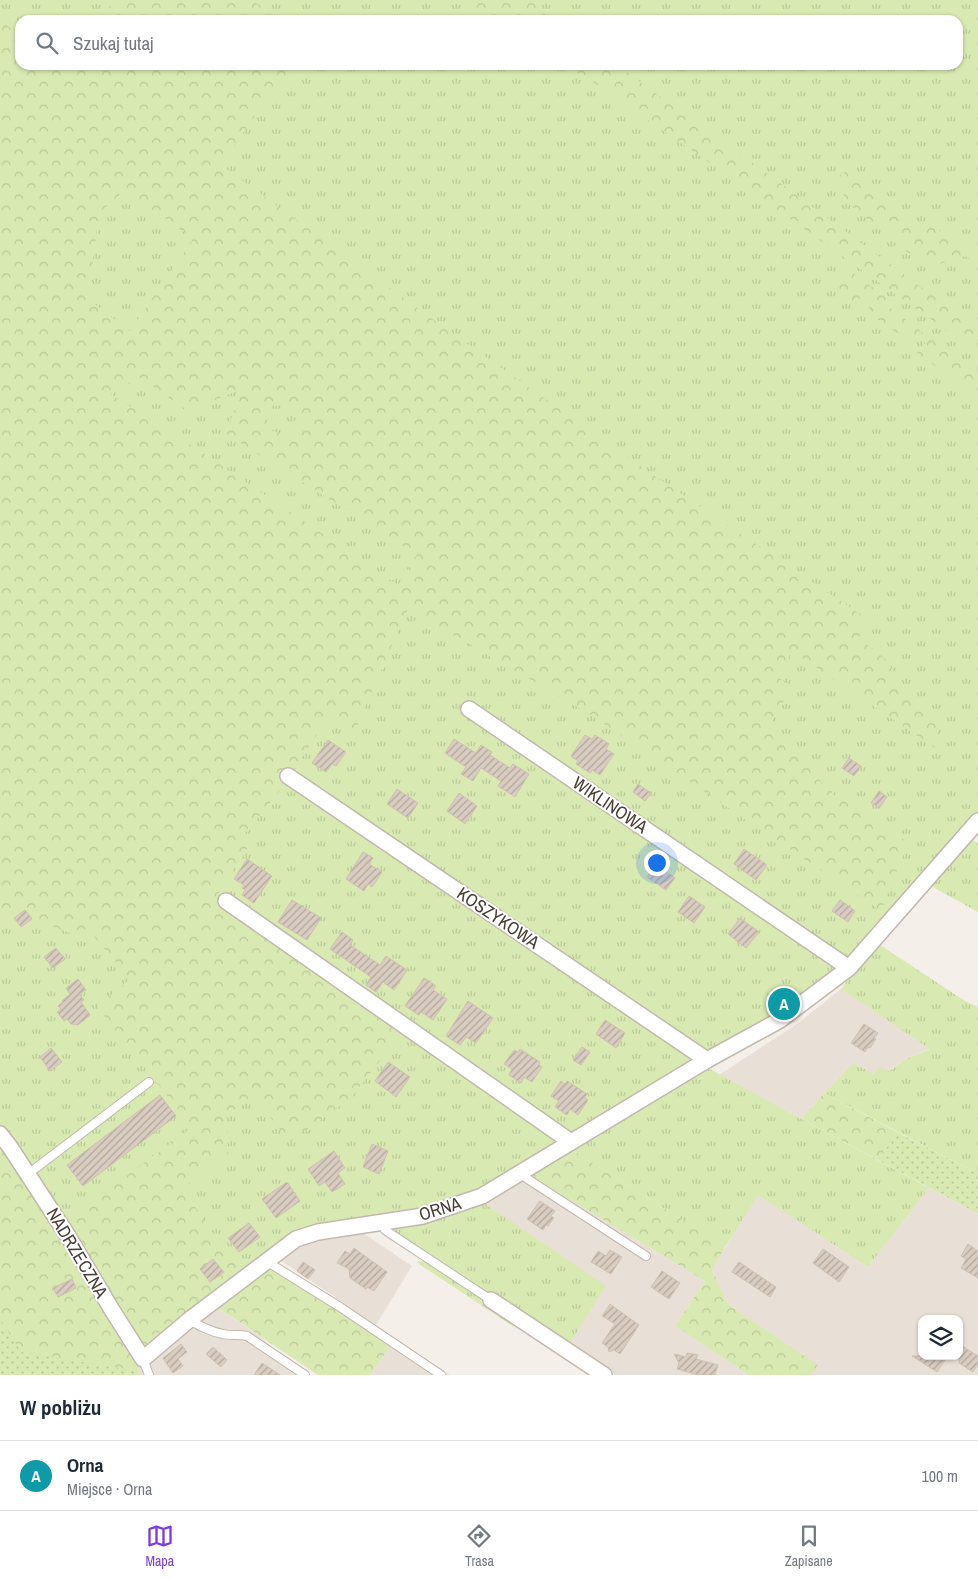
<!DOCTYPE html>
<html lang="pl">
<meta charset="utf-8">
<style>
body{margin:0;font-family:"Archivo Narrow",sans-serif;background:#f6f6f7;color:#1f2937}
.controls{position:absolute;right:15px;bottom:15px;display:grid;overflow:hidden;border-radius:10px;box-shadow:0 1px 4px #0004}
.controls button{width:45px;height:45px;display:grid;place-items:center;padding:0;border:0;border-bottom:1px solid #e0e1e3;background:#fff;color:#1f2937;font:25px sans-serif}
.you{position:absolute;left:656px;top:862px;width:18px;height:18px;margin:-12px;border:4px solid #fff;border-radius:50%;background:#1a73e8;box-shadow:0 0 0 8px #1a73e833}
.badge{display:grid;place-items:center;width:32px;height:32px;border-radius:50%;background:#7c3aed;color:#fff;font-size:16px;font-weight:700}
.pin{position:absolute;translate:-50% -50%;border:2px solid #fff;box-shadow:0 1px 5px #0006}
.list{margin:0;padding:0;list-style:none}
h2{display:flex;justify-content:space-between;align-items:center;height:65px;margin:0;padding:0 20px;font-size:21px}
h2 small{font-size:16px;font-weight:400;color:#747a83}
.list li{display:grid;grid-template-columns:32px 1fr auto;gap:15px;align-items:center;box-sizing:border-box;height:70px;padding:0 20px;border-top:1px solid #e0e1e3}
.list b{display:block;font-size:19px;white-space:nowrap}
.list p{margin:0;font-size:16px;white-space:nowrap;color:#747a83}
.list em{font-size:16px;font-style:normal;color:#747a83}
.icon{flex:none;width:28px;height:28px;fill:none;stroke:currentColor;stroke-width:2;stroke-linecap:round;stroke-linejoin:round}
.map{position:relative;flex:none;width:978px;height:1375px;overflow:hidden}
.search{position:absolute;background:#fff;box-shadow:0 1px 4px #0004;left:15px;right:15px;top:15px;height:55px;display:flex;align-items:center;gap:12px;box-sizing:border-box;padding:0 18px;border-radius:15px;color:#747a83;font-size:19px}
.sheet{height:135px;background:#fff}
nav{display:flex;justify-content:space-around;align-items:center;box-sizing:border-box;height:70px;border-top:1px solid #e0e1e3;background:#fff;font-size:14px;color:#747a83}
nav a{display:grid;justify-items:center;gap:2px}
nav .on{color:#7c3aed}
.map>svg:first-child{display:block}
.residential{fill:#e8e0d6;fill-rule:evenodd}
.grass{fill:url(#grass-tufts);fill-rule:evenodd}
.forest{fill:url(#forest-crowns);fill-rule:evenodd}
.garden{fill:url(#garden-dots)}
.building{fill:url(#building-hatch);stroke:#d1c0b0}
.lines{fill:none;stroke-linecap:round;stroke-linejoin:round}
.lane-casing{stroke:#c3b8ae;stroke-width:10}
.street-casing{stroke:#c3b8ae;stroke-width:18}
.lane{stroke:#fff;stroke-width:8}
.street{stroke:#fff;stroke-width:15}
.labels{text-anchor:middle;stroke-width:4;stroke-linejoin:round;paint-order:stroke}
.street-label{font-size:18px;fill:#483f37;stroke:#fff}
</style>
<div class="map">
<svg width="978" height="1375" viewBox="0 0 978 1375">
<defs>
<pattern id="grass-tufts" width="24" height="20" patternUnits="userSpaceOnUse" patternTransform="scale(1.25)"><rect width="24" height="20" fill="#d8e9b1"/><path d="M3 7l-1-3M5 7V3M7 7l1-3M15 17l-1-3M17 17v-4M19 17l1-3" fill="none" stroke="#bbc999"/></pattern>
<pattern id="forest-crowns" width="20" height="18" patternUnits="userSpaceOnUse" patternTransform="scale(1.25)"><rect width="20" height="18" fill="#d8e9b1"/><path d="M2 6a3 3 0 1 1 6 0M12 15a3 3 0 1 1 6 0" fill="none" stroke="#bbc999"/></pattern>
<pattern id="garden-dots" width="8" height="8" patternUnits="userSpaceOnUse" patternTransform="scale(1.25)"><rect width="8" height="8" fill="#d8e9b1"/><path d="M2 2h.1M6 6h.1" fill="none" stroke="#bbc999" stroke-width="1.8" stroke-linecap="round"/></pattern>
<pattern id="building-hatch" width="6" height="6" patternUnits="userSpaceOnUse" patternTransform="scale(1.25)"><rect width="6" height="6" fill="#d9ccc0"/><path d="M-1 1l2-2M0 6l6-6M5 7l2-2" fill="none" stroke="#b2a79d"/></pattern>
</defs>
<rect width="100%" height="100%" fill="#f4efe8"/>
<g class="residential">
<polygon points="841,989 931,1048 906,1059 888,1071 874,1074 853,1063 824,1093 802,1119 719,1075 797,1024"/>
<polygon points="526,1173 705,1281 675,1326 749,1375 614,1375 568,1346 499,1213 480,1200 347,1222 412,1266 376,1325 280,1260 215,1306 261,1337 298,1375 132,1375 138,1371 143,1353 182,1188"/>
<path d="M929,1188L978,1214V1375H810L817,1365L728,1304L712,1270L758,1194L868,1267ZM922,1319H959V1356H922Z"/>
<polygon points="395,1340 450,1375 370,1375"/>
</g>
<g class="grass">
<path d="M0,0H978V814L858,951L780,1014L473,1194L423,1211L306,1228L133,1361L140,1375H0ZM20,20H958V65H20Z"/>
<polygon points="970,839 978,843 978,912 931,886"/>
<polygon points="880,945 965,1001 978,1007 978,1174 824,1093 853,1063 874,1074 879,1067 889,1071 906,1059 930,1049 841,989 854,971"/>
<polygon points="706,1067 929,1188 868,1267 758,1195 726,1246 706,1232 690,1225 572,1150"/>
<polygon points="480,1200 606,1286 568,1346 390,1229 389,1226"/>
<polygon points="423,1261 429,1264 516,1323 514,1327 416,1262"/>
</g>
<g class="forest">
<polygon points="114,0 250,0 274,13 269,20 101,20"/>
<polygon points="457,0 532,0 559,20 485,20"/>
<path d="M0,21L20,34V65H66L70,68L72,65H302L305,67L258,111L221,165L445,328L643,468L866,618L859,638L888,661L910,703L935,720L941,752L792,651L779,678L792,686L767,731L803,756L815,776L833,794L908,842L881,911L588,713L408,609L353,735L328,718L281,789L243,836L251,843L215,898L405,1029L350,1099L290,1142L254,1097L227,1114L228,1154L182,1188L241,1273L142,1352L62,1224L192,1127L97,1007L130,979L87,928L73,934L38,921L27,907L10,916L0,912ZM125,190L193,239L130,331L88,299L99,213ZM139,377L188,411L244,388L225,433L417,555L398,585L200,451L111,394ZM289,405L306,422L298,441L265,428L272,406Z"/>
<polygon points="559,65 618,65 676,109 746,158 978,329 978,353 772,206 584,76"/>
<polygon points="849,169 910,217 915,224 928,227 933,226 978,257 978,264 965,256 936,265 922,260 907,252 891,232 876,225 859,213 847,202 841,190 839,176"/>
<polygon points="850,271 891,301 889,307 923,333 913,344 868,313 870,304 861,297 853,305 832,288"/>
<polygon points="930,337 978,371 978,396 917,353"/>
<polygon points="824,1093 897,1132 878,1160 802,1119"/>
<polygon points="0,1143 141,1359 138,1371 21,1352 0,1319"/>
<polygon points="572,1150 690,1225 707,1232 726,1246 712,1270 728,1304 818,1365 810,1375 749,1375 675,1326 705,1281 526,1173"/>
<polygon points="270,1267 392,1344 370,1375 318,1375 214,1305"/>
</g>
<g class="garden">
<polygon points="897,1132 978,1174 978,1214 878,1160"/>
<polygon points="0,1319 21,1352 138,1371 132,1375 0,1375"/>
</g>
<g class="building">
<polygon points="585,735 592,739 595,735 609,744 606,749 614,754 600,775 592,770 590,773 576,764 578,761 571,756"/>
<polygon points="454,739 476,753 481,745 492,752 490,755 510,768 513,764 529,774 515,797 498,786 501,781 481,768 473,781 461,774 466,767 445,753"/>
<polygon points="328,740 346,752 336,766 332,764 326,772 312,763"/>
<polygon points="849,758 861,766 854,776 842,768"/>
<polygon points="638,784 651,793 645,801 633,792"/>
<polygon points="397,789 418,803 408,818 387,804"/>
<polygon points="879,791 887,797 879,808 871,803"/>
<polygon points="459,793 477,806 465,824 447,811"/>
<polygon points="744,849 767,865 756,880 734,864"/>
<polygon points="363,852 373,858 369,864 382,872 372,887 368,884 364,891 346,879"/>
<polygon points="247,859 272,876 254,903 242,895 245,890 242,888 244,885 234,879"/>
<polygon points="656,865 675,878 666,890 647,877"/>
<polygon points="689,896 705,907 694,923 678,912"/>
<polygon points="292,900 321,918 307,940 278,922"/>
<polygon points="840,900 855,911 848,922 832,911"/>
<polygon points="25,910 32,919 21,927 14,918"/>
<polygon points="740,918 759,932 746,948 728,934"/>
<polygon points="342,932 353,940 350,945 380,965 386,956 407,970 394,990 383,982 376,992 366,985 371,977 330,949"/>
<polygon points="56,948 65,959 53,968 44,957"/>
<polygon points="424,978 436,986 433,990 447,999 433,1020 421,1012 419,1015 405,1006"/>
<polygon points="78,979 86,990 79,994 84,1000 81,1002 90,1015 78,1025 71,1024 67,1019 64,1021 57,1012 61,1009 58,1006 63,1002 62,1001 70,994 66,988"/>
<polygon points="468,1001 493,1018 476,1043 466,1037 460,1045 446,1036"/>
<polygon points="605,1020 625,1033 616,1048 596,1034"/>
<polygon points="864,1024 878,1033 874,1038 876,1039 870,1048 868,1047 865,1052 851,1043"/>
<polygon points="582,1047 590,1052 581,1065 573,1060"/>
<polygon points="51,1048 62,1062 50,1071 40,1057"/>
<polygon points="520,1049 540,1062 539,1065 542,1067 532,1082 524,1077 521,1083 509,1075 512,1069 504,1064 514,1050 518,1052"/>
<polygon points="388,1062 410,1077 396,1097 375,1081"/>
<polygon points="561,1081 565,1084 567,1081 587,1094 585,1097 588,1100 578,1115 570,1109 567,1115 555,1107 559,1101 551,1096"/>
<polygon points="160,1095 176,1116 83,1186 67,1165"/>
<polygon points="372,1144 388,1151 379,1174 363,1167"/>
<polygon points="334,1151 345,1168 338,1173 345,1184 332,1192 325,1182 319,1186 308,1169"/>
<polygon points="287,1182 300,1201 276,1218 262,1199"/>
<polygon points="540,1201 555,1211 551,1216 554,1218 548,1226 546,1225 543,1230 527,1219"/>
<polygon points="249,1223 260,1237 239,1252 228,1238"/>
<polygon points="968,1244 978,1251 978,1278 961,1268 966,1259 961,1256"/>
<polygon points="354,1248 387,1272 374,1291 367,1287 366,1289 350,1278 349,1269 337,1263 345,1251 350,1254"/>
<polygon points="823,1249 849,1267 839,1282 813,1263"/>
<polygon points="610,1250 622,1257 611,1274 591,1262 598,1251 606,1256"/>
<polygon points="213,1259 224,1272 210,1282 200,1269"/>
<polygon points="303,1262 315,1270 308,1279 297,1271"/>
<polygon points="739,1262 776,1287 770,1297 732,1272"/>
<polygon points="662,1271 680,1283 669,1299 651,1287"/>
<polygon points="72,1279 76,1288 58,1297 53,1288"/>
<polygon points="610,1304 639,1325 620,1354 614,1350 609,1352 608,1347 602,1343 615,1324 602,1316"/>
<polygon points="181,1344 187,1352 178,1359 183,1366 173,1373 163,1358"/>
<polygon points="959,1344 978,1356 978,1364 973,1372 959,1363"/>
<polygon points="213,1347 227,1360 221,1367 206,1354"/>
<polygon points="687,1353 698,1355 696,1359 718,1365 715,1375 698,1375 677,1369 679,1363 674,1354 686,1357"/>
<polygon points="912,1356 948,1356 937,1372"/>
<polygon points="262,1363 280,1375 254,1375"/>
</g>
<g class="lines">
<defs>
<g id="lane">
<polyline points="28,1174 149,1082"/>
<polyline points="520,1174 646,1256"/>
<polyline points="382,1222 385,1230 491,1300"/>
<polyline points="266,1261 340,1307 441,1375"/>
<path d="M189,1320C200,1326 211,1332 223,1334C231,1336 239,1334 247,1336L305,1375"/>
<polyline points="143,1359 149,1375"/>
</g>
<g id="street">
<polyline points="469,709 849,968"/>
<polyline points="288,776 707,1060"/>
<polyline points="226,901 571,1142"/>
<polyline points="0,1134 10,1147 68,1236 112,1310 143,1359 189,1320 296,1239 318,1232 423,1216 482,1196 707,1060 780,1020 849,968 978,821"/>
<polyline points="491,1300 604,1375"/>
</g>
</defs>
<use href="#lane" class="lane-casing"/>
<use href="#street" class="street-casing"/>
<use href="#lane" class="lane"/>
<use href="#street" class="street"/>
</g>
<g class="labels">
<g class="street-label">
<text transform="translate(610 805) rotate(34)" y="6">WIKLINOWA</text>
<text transform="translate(498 918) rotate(34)" y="6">KOSZYKOWA</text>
<text transform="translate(440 1209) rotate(-17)" y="6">ORNA</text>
<text transform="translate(77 1253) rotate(59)" y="6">NADRZECZNA</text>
</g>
</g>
</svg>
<div class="controls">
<button><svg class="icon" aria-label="layers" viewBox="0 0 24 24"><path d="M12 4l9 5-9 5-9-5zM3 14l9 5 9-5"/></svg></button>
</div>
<div class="you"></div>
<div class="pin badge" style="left:784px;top:1004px;background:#0f9aa8">A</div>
<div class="search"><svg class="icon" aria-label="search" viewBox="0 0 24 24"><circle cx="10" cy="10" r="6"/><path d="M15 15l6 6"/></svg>Szukaj tutaj</div>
</div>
<section class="sheet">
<h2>W pobliżu<small></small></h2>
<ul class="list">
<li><span class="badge" style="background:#0f9aa8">A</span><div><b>Orna</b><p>Miejsce · Orna</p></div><em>100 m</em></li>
</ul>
</section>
<nav>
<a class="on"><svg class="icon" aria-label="map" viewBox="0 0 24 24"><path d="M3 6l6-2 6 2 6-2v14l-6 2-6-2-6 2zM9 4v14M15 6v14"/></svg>Mapa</a>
<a><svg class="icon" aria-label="directions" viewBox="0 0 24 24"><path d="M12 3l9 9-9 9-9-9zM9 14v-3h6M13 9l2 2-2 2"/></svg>Trasa</a>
<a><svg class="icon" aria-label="saved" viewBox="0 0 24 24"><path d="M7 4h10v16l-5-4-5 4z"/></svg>Zapisane</a>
</nav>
